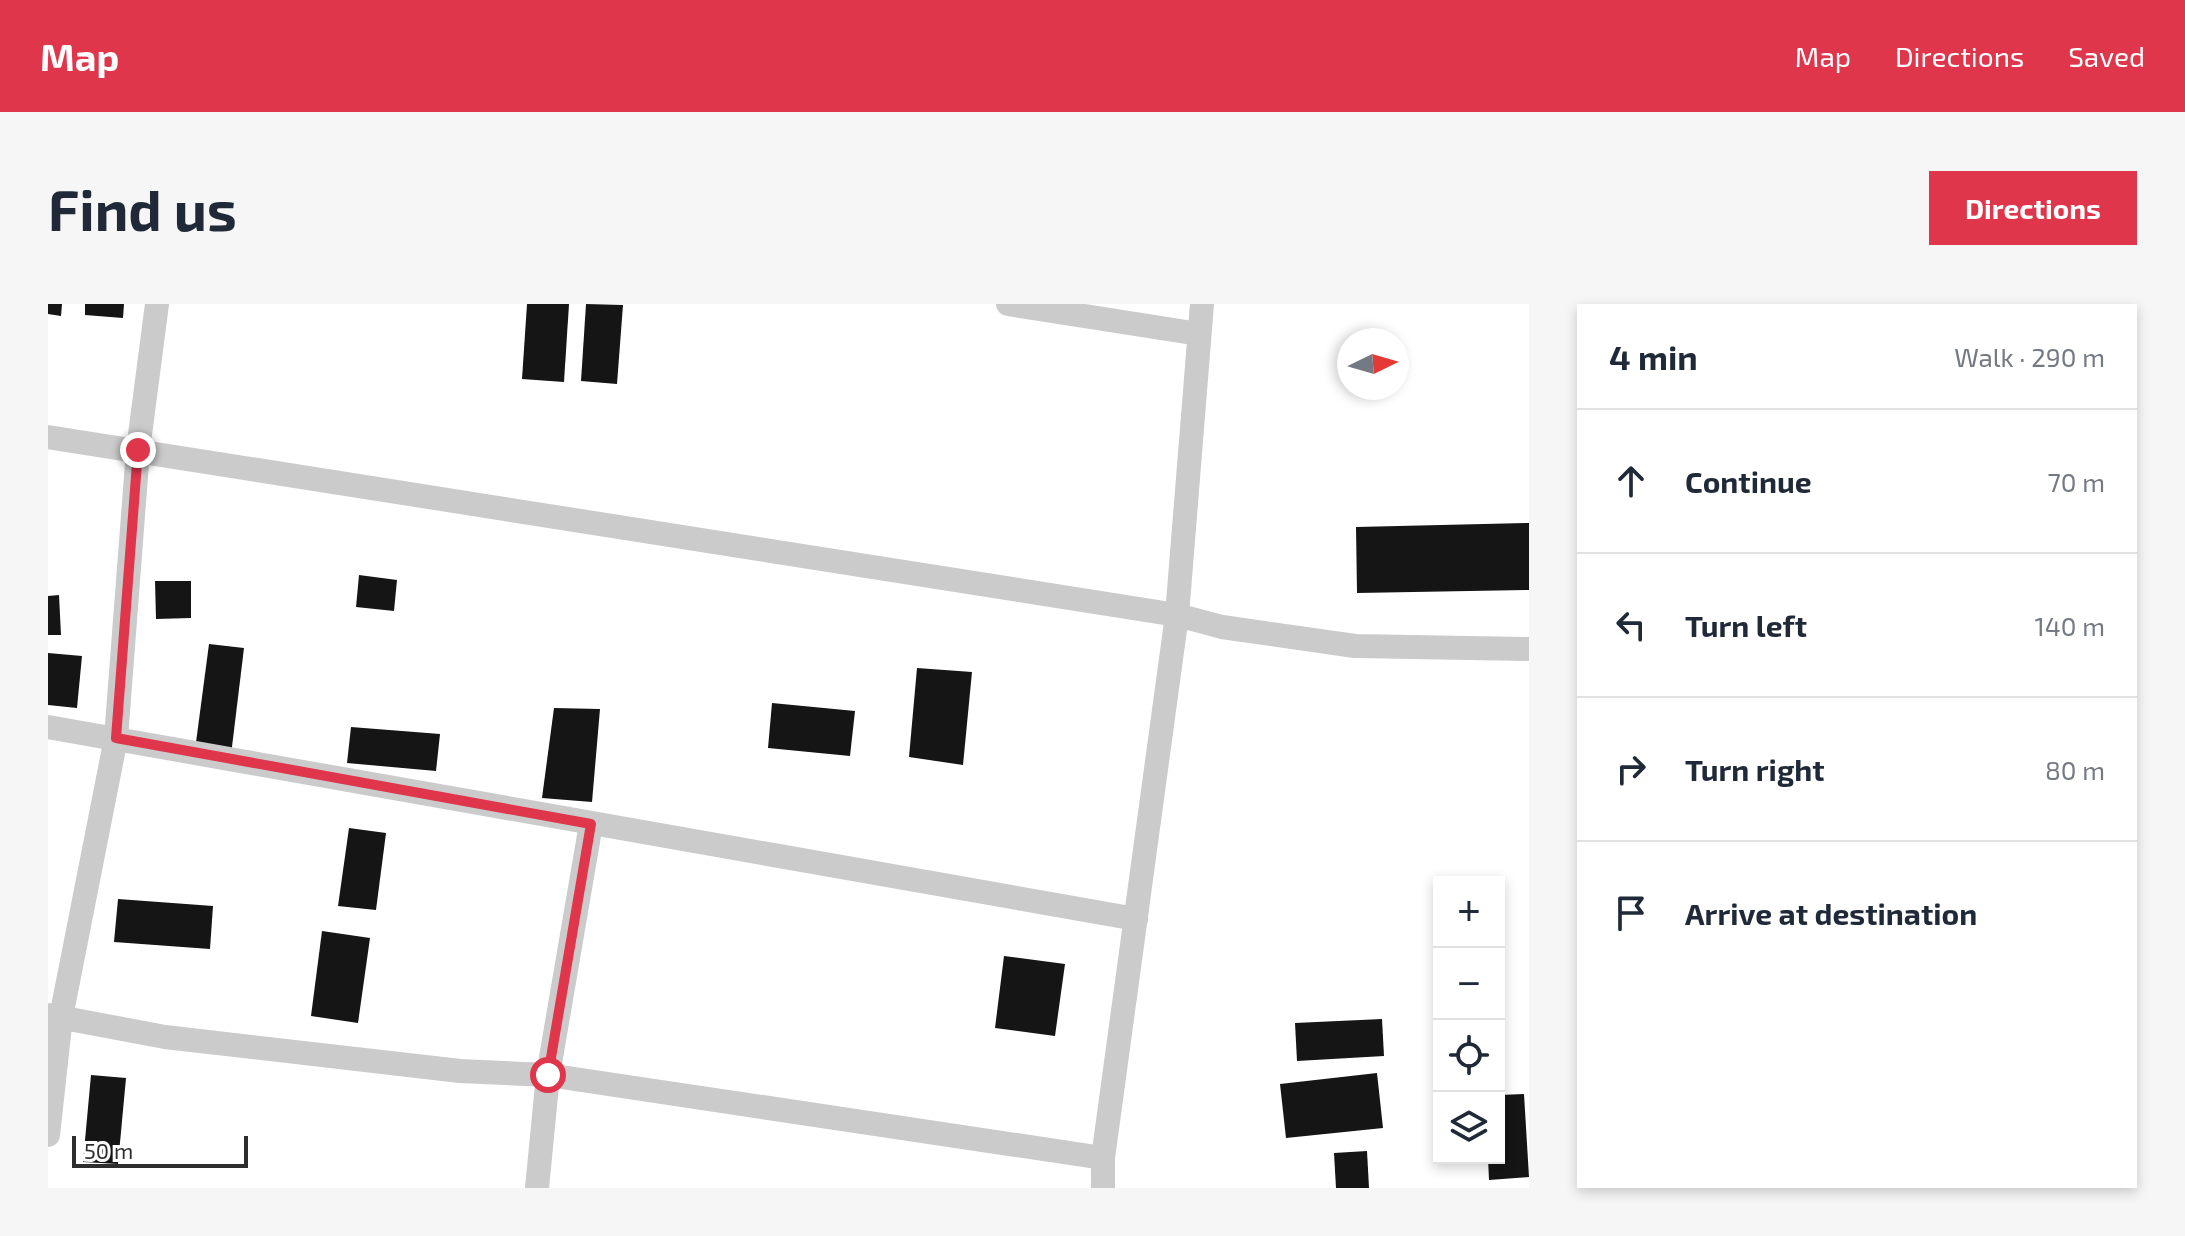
<!DOCTYPE html>
<meta charset="utf-8">
<style>
body{margin:0;font-family:"Exo 2",sans-serif;background:#f6f6f7;color:#1f2937}
.controls{position:absolute;right:24px;bottom:24px;display:grid;overflow:hidden;border-radius:0px;box-shadow:0 4px 12px #0003}
.controls button{width:72px;height:72px;display:grid;place-items:center;padding:0;border:0;border-bottom:2px solid #e0e1e3;background:#fff;color:#1f2937;font:40px sans-serif}
.compass{position:absolute;left:1289px;top:24px;width:72px;height:72px;border-radius:50%;background:#fff;box-shadow:0 4px 12px #0003;rotate:85deg}
.scale{position:absolute;left:24px;bottom:20px;width:176px;box-sizing:border-box;padding-left:8px;border:4px solid #2e2e2e;border-top:0;font-size:22px;line-height:28px;white-space:nowrap;color:#2e2e2e;-webkit-text-stroke:6px #fff;paint-order:stroke}
.stop{position:absolute;width:24px;height:24px;margin:-18px;border:6px solid #df364c;border-radius:50%;background:#fff}
.stop.end{background:#df364c;border-color:#fff;box-shadow:0 2px 8px #0008}
.list{margin:0;padding:0;list-style:none}
h2{display:flex;justify-content:space-between;align-items:center;height:104px;margin:0;padding:0 32px;font-size:34px}
h2 small{font-size:26px;font-weight:400;color:#747a83}
.list li{display:grid;grid-template-columns:52px 1fr auto;gap:24px;align-items:center;box-sizing:border-box;height:144px;padding:0 32px;border-top:2px solid #e0e1e3}
.list b{display:block;font-size:30px;white-space:nowrap}
.list em{font-size:26px;font-style:normal;color:#747a83}
.icon{flex:none;width:44px;height:44px;fill:none;stroke:currentColor;stroke-width:2;stroke-linecap:round;stroke-linejoin:round}
.map{position:relative;flex:none;width:1481px;height:884px;overflow:hidden;border-radius:0px}
header{display:flex;align-items:center;gap:48px;box-sizing:border-box;height:112px;padding:0 40px;background:#df364c;color:#fff}
header strong{font-size:38px}
nav{display:flex;gap:44px;margin-inline-start:auto;font-size:28px}
.intro{display:flex;align-items:center;justify-content:space-between;box-sizing:border-box;height:192px;padding:0 48px}
h1{margin:0;font-size:56px}
.button{padding:20px 36px;border-radius:0px;background:#df364c;color:#fff;font-size:28px;font-weight:700}
main{display:flex;gap:48px;padding:0 48px}
aside{flex:1;background:#fff;border-radius:0px;box-shadow:0 4px 12px #0003}
.map>svg:first-child{display:block}
.building{fill:#151515}
.lines{fill:none;stroke-linecap:round;stroke-linejoin:round}
.minor{stroke:#cbcbcb;stroke-width:24}
.route{stroke:#df364c;stroke-width:10}
</style>
<header>
<strong>Map</strong>
<nav><a>Map</a><a>Directions</a><a>Saved</a></nav>
</header>
<div class="intro"><h1>Find us</h1><a class="button">Directions</a></div>
<main>
<div class="map">
<svg width="1481" height="884" viewBox="0 0 1481 884">
<rect width="100%" height="100%" fill="#fff"/>
<g class="building">
<polygon points="0,0 14,0 13,12 0,10"/>
<polygon points="37,0 76,0 75,14 37,11"/>
<polygon points="479,0 521,0 516,78 474,75"/>
<polygon points="538,0 575,1 569,80 533,77"/>
<polygon points="1481,219 1481,286 1309,289 1308,223"/>
<polygon points="311,271 349,276 346,307 308,303"/>
<polygon points="107,277 143,277 143,314 108,315"/>
<polygon points="11,291 13,331 0,331 0,292"/>
<polygon points="161,340 196,344 183,451 147,446"/>
<polygon points="0,349 34,352 29,404 0,401"/>
<polygon points="869,364 924,368 915,461 861,453"/>
<polygon points="724,399 807,407 802,452 720,444"/>
<polygon points="506,404 552,405 544,498 494,494"/>
<polygon points="303,423 392,430 388,467 299,459"/>
<polygon points="301,524 338,529 328,606 290,602"/>
<polygon points="70,595 165,602 162,645 66,638"/>
<polygon points="274,627 322,634 310,719 263,712"/>
<polygon points="956,652 1017,660 1007,732 947,724"/>
<polygon points="1334,715 1336,752 1249,757 1247,719"/>
<polygon points="1329,769 1335,824 1238,834 1232,780"/>
<polygon points="43,771 78,774 70,860 35,858"/>
<polygon points="1476,790 1481,873 1441,876 1440,854 1451,854 1451,791"/>
<polygon points="1319,847 1321,884 1288,884 1286,849"/>
</g>
<g class="lines">
<g class="minor">
<polyline points="960,0 1151,30"/>
<polyline points="0,133 1129,311 1174,323 1307,342 1481,345"/>
<polyline points="0,423 1088,615"/>
<polyline points="0,711 117,733 412,767 500,771 1055,854"/>
<polyline points="0,831 13,713 68,434 90,146 109,0"/>
<polyline points="489,884 500,771 543,520"/>
<polyline points="1055,884 1055,854 1129,311 1154,0"/>
</g>
</g>
<g class="lines">
<polyline class="route" points="90,146 68,434 543,520 500,771"/>
</g>
</svg>
<div class="controls">
<button>+</button>
<button>−</button>
<button><svg class="icon" aria-label="locate" viewBox="0 0 24 24"><circle cx="12" cy="12" r="6"/><path d="M12 2v4M12 18v4M2 12h4M18 12h4"/></svg></button>
<button><svg class="icon" aria-label="layers" viewBox="0 0 24 24"><path d="M12 4l9 5-9 5-9-5zM3 14l9 5 9-5"/></svg></button>
</div>
<svg class="compass" viewBox="-18 -18 36 36"><path d="M0-13l5 13h-10z" fill="#e53935"/><path d="M0 13l5-13h-10z" fill="#747a83"/></svg>
<div class="scale">50 m</div>
<div class="stop" style="left:500px;top:771px"></div>
<div class="stop end" style="left:90px;top:146px"></div>
</div>
<aside>
<h2>4 min<small>Walk · 290 m</small></h2>
<ul class="list">
<li><svg class="icon" aria-label="ahead" viewBox="0 0 24 24"><path d="M12 20V5M6 11l6-6 6 6"/></svg><div><b>Continue</b></div><em>70 m</em></li>
<li><svg class="icon" aria-label="left" viewBox="0 0 24 24"><path d="M17 20v-9H6M10 6l-5 5 5 5"/></svg><div><b>Turn left</b></div><em>140 m</em></li>
<li><svg class="icon" aria-label="right" viewBox="0 0 24 24"><path d="M7 20v-9h11M14 6l5 5-5 5"/></svg><div><b>Turn right</b></div><em>80 m</em></li>
<li><svg class="icon" aria-label="arrive" viewBox="0 0 24 24"><path d="M6 21V4h12l-3 4 3 4H6"/></svg><div><b>Arrive at destination</b></div></li>
</ul>
</aside>
</main>
